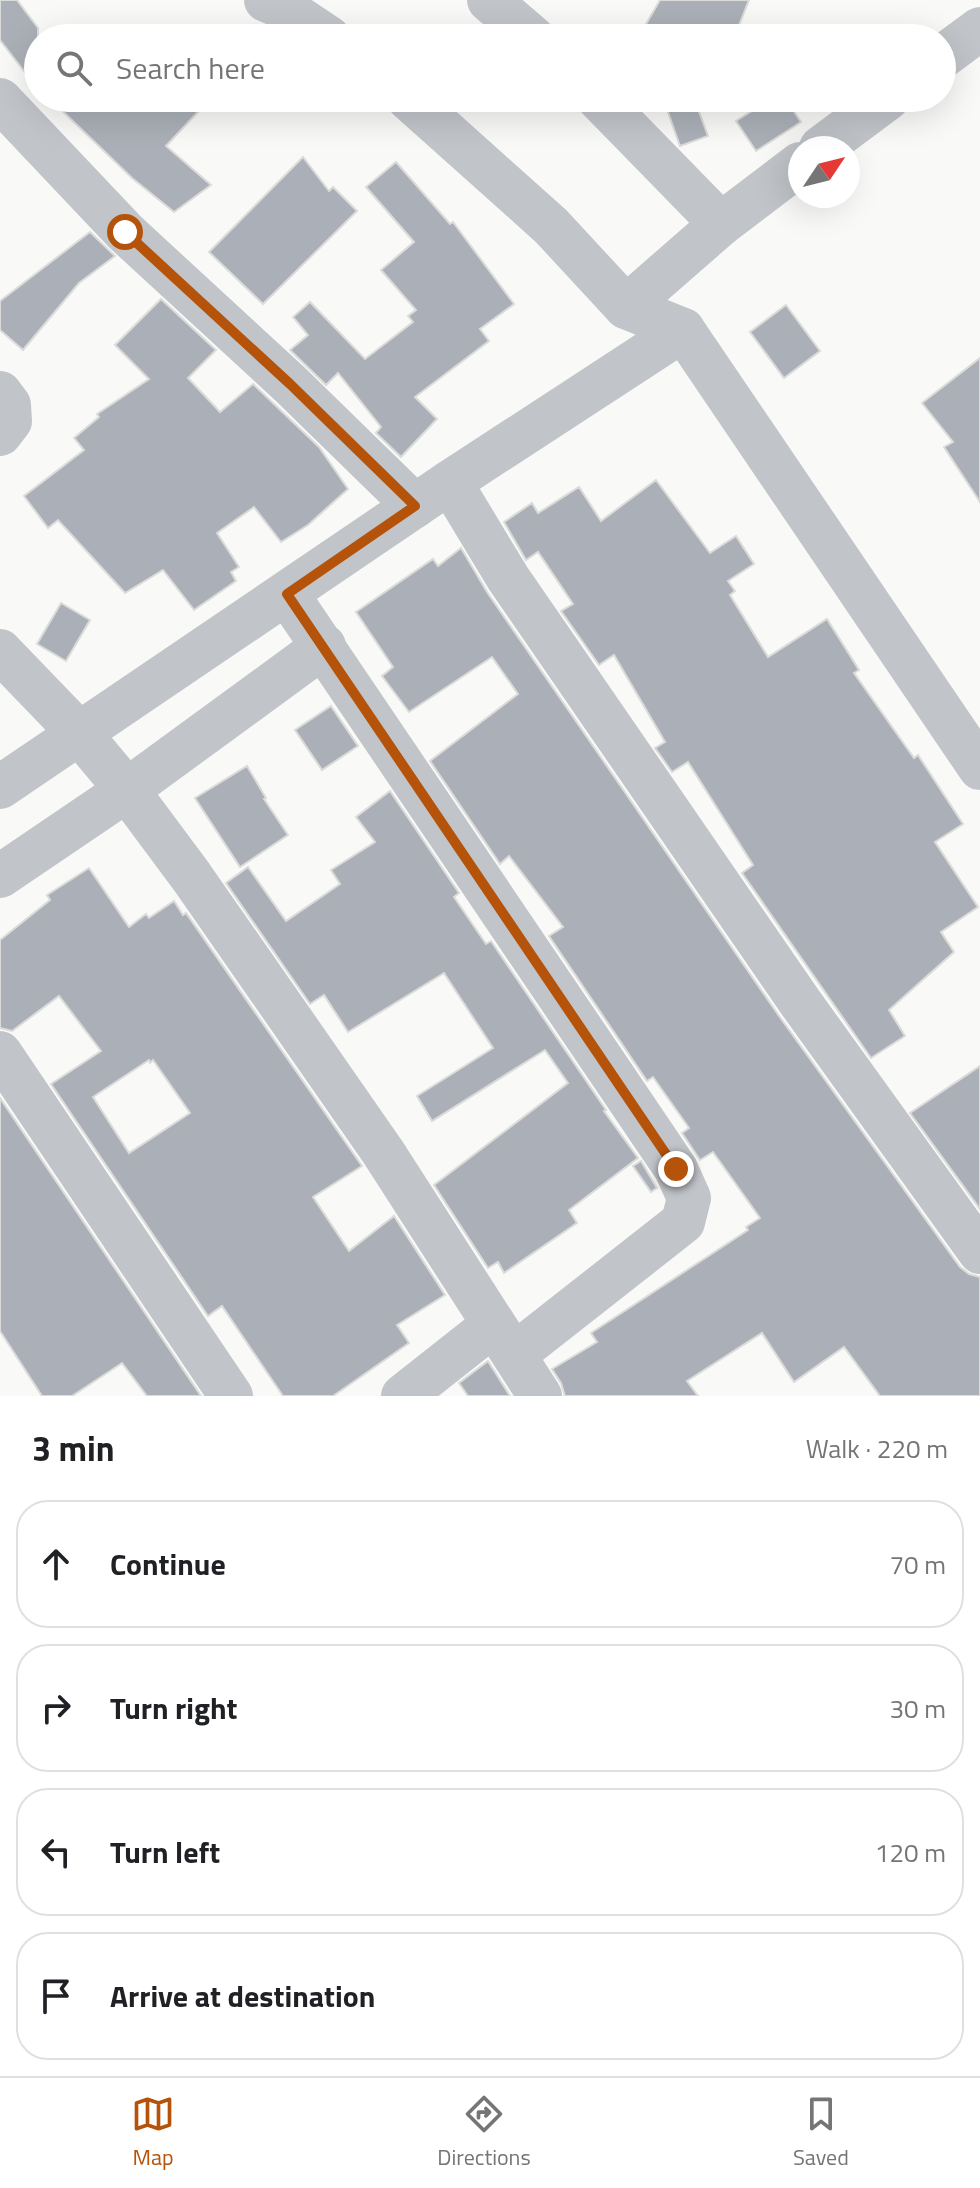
<!DOCTYPE html>
<meta charset="utf-8">
<style>
body{margin:0;font-family:"Titillium Web",sans-serif;background:#f6f6f6;color:#202124}
.compass{position:absolute;left:788px;top:136px;width:72px;height:72px;border-radius:50%;background:#fff;box-shadow:0 8px 32px #0002;rotate:55deg}
.stop{position:absolute;width:24px;height:24px;margin:-18px;border:6px solid #b45309;border-radius:50%;background:#fff}
.stop.end{background:#b45309;border-color:#fff;box-shadow:0 2px 8px #0008}
.list{margin:0;padding:0;list-style:none}
h2{display:flex;justify-content:space-between;align-items:center;height:104px;margin:0;padding:0 32px;font-size:34px}
h2 small{font-size:26px;font-weight:400;color:#757577}
.list li{display:grid;grid-template-columns:52px 1fr auto;gap:24px;align-items:center;box-sizing:border-box;height:128px;margin:0 16px 16px;padding:0 16px;border:2px solid #e0e0e0;border-radius:32px}
.list b{display:block;font-size:30px;white-space:nowrap}
.list em{font-size:26px;font-style:normal;color:#757577}
.icon{flex:none;width:44px;height:44px;fill:none;stroke:currentColor;stroke-width:2;stroke-linecap:round;stroke-linejoin:round}
.map{position:relative;flex:none;width:980px;height:1396px;overflow:hidden}
.search{position:absolute;background:#fff;box-shadow:0 8px 32px #0002;left:24px;right:24px;top:24px;height:88px;display:flex;align-items:center;gap:20px;box-sizing:border-box;padding:0 28px;border-radius:44px;color:#757577;font-size:30px}
.sheet{height:680px;background:#fff}
nav{display:flex;justify-content:space-around;align-items:center;box-sizing:border-box;height:112px;border-top:2px solid #e0e0e0;background:#fff;font-size:22px;color:#757577}
nav a{display:grid;justify-items:center;gap:4px}
nav .on{color:#b45309}
.map>svg:first-child{display:block}
.building{fill:#abb0b8;stroke:#dbdbda;stroke-width:2;fill-rule:evenodd}
.lines{fill:none;stroke-linecap:round;stroke-linejoin:round}
.minor{stroke:#c1c4c9;stroke-width:44}
.tertiary{stroke:#c1c4c9;stroke-width:44}
.route{stroke:#b45309;stroke-width:10}
</style>
<div class="map">
<svg width="980" height="1396" viewBox="0 0 980 1396">
<rect width="100%" height="100%" fill="#f9f9f8"/>
<g class="building">
<polygon points="0,0 17,0 38,28 38,89 0,40"/>
<polygon points="660,0 749,0 734,38 638,38"/>
<polygon points="49,98 118,98 127,110 138,98 211,98 166,146 211,185 174,212 132,178"/>
<polygon points="663,98 694,98 708,136 680,146"/>
<polygon points="772,98 785,98 801,122 756,151 736,121"/>
<polygon points="303,157 329,191 333,187 357,211 263,304 209,252"/>
<polygon points="396,162 450,224 453,222 514,304 480,329 489,341 415,397 437,419 401,457 376,433 381,427 338,373 326,385 290,350 308,335 293,317 310,302 365,359 413,322 408,316 416,310 381,270 414,242 366,187"/>
<polygon points="90,232 115,256 79,283 23,350 0,330 0,301"/>
<polygon points="161,299 216,350 188,378 220,412 253,384 319,447 348,489 308,525 281,542 254,507 217,533 239,567 231,572 236,581 194,610 163,570 125,593 58,520 48,528 24,496 84,450 74,438 99,417 97,414 149,379 115,345"/>
<polygon points="786,305 820,351 784,378 750,332"/>
<polygon points="980,358 980,502 944,447 953,442 922,403"/>
<polygon points="656,480 710,553 736,536 754,564 728,581 735,591 730,595 768,657 827,619 859,670 854,673 914,758 918,755 963,824 935,842 978,907 941,932 954,952 889,1010 905,1036 871,1058 742,873 753,865 688,762 672,772 655,748 665,742 614,655 599,665 561,611 573,604 538,552 526,560 504,522 532,503 538,513 579,487 601,521"/>
<polygon points="461,548 487,592 779,1016 960,1267 969,1274 980,1277 980,1396 880,1396 844,1347 794,1382 762,1333 687,1381 698,1396 565,1396 561,1383 552,1369 597,1342 591,1333 748,1230 746,1227 760,1218 713,1152 700,1160 682,1133 689,1128 653,1077 647,1081 549,936 563,927 509,856 500,864 430,761 518,694 492,657 409,712 382,676 393,667 356,612 433,559 438,566"/>
<polygon points="61,603 90,620 66,661 37,644"/>
<polygon points="331,706 358,746 322,770 295,730"/>
<polygon points="247,766 266,798 264,799 288,835 240,867 195,798"/>
<polygon points="390,791 459,893 454,897 486,944 491,941 606,1110 604,1111 638,1158 569,1210 577,1223 504,1273 498,1262 488,1268 434,1185 568,1083 545,1050 432,1121 417,1096 493,1048 444,973 348,1032 324,995 310,1004 226,883 248,867 286,921 340,884 331,870 375,842 356,817"/>
<path d="M89,868L129,927L146,914L149,918L174,901L183,915L186,913L362,1166L313,1197L349,1251L394,1216L445,1295L397,1325L409,1343L333,1396H283L222,1306L208,1316L51,1084L101,1051L59,996L12,1031L0,1028V940L50,900L47,895ZM149,1060L150,1063L153,1060L190,1113L129,1153L93,1097Z"/>
<polygon points="980,1066 980,1209 910,1113"/>
<polygon points="0,1098 201,1396 147,1396 122,1363 72,1396 42,1396 0,1331"/>
<polygon points="641,1161 657,1188 651,1192 633,1166"/>
<polygon points="488,1361 510,1396 468,1396 459,1383"/>
</g>
<g class="lines">
<g class="minor">
<polyline points="489,0 533,38"/>
<polyline points="942,57 980,29"/>
<polyline points="598,98 721,224"/>
<polyline points="0,100 125,232 290,384 415,506"/>
<polyline points="821,148 888,98"/>
<polyline points="626,307 721,224 800,164"/>
<polyline points="0,393 9,405 10,421 0,434"/>
<polyline points="450,482 508,578 800,1002 980,1252"/>
<polyline points="287,594 676,1169 689,1198 683,1222 515,1354"/>
<polyline points="0,651 80,734 127,790 191,876 383,1152 540,1396"/>
<polyline points="0,876 127,790 324,646"/>
<polyline points="0,1053 231,1396"/>
<polyline points="403,1396 493,1325"/>
</g>
<g class="tertiary">
<polyline points="266,0 284,8 329,38"/>
<polyline points="408,98 551,226 626,307 683,330 980,768"/>
<polyline points="0,787 450,482 683,330"/>
</g>
</g>
<g class="lines">
<polyline class="route" points="125,232 290,384 415,506 287,594 676,1169"/>
</g>
</svg>
<svg class="compass" viewBox="-18 -18 36 36"><path d="M0-13l5 13h-10z" fill="#e53935"/><path d="M0 13l5-13h-10z" fill="#757577"/></svg>
<div class="stop" style="left:125px;top:232px"></div>
<div class="stop end" style="left:676px;top:1169px"></div>
<div class="search"><svg class="icon" aria-label="search" viewBox="0 0 24 24"><circle cx="10" cy="10" r="6"/><path d="M15 15l6 6"/></svg>Search here</div>
</div>
<section class="sheet">
<h2>3 min<small>Walk · 220 m</small></h2>
<ul class="list">
<li><svg class="icon" aria-label="ahead" viewBox="0 0 24 24"><path d="M12 20V5M6 11l6-6 6 6"/></svg><div><b>Continue</b></div><em>70 m</em></li>
<li><svg class="icon" aria-label="right" viewBox="0 0 24 24"><path d="M7 20v-9h11M14 6l5 5-5 5"/></svg><div><b>Turn right</b></div><em>30 m</em></li>
<li><svg class="icon" aria-label="left" viewBox="0 0 24 24"><path d="M17 20v-9H6M10 6l-5 5 5 5"/></svg><div><b>Turn left</b></div><em>120 m</em></li>
<li><svg class="icon" aria-label="arrive" viewBox="0 0 24 24"><path d="M6 21V4h12l-3 4 3 4H6"/></svg><div><b>Arrive at destination</b></div></li>
</ul>
</section>
<nav>
<a class="on"><svg class="icon" aria-label="map" viewBox="0 0 24 24"><path d="M3 6l6-2 6 2 6-2v14l-6 2-6-2-6 2zM9 4v14M15 6v14"/></svg>Map</a>
<a><svg class="icon" aria-label="directions" viewBox="0 0 24 24"><path d="M12 3l9 9-9 9-9-9zM9 14v-3h6M13 9l2 2-2 2"/></svg>Directions</a>
<a><svg class="icon" aria-label="saved" viewBox="0 0 24 24"><path d="M7 4h10v16l-5-4-5 4z"/></svg>Saved</a>
</nav>
